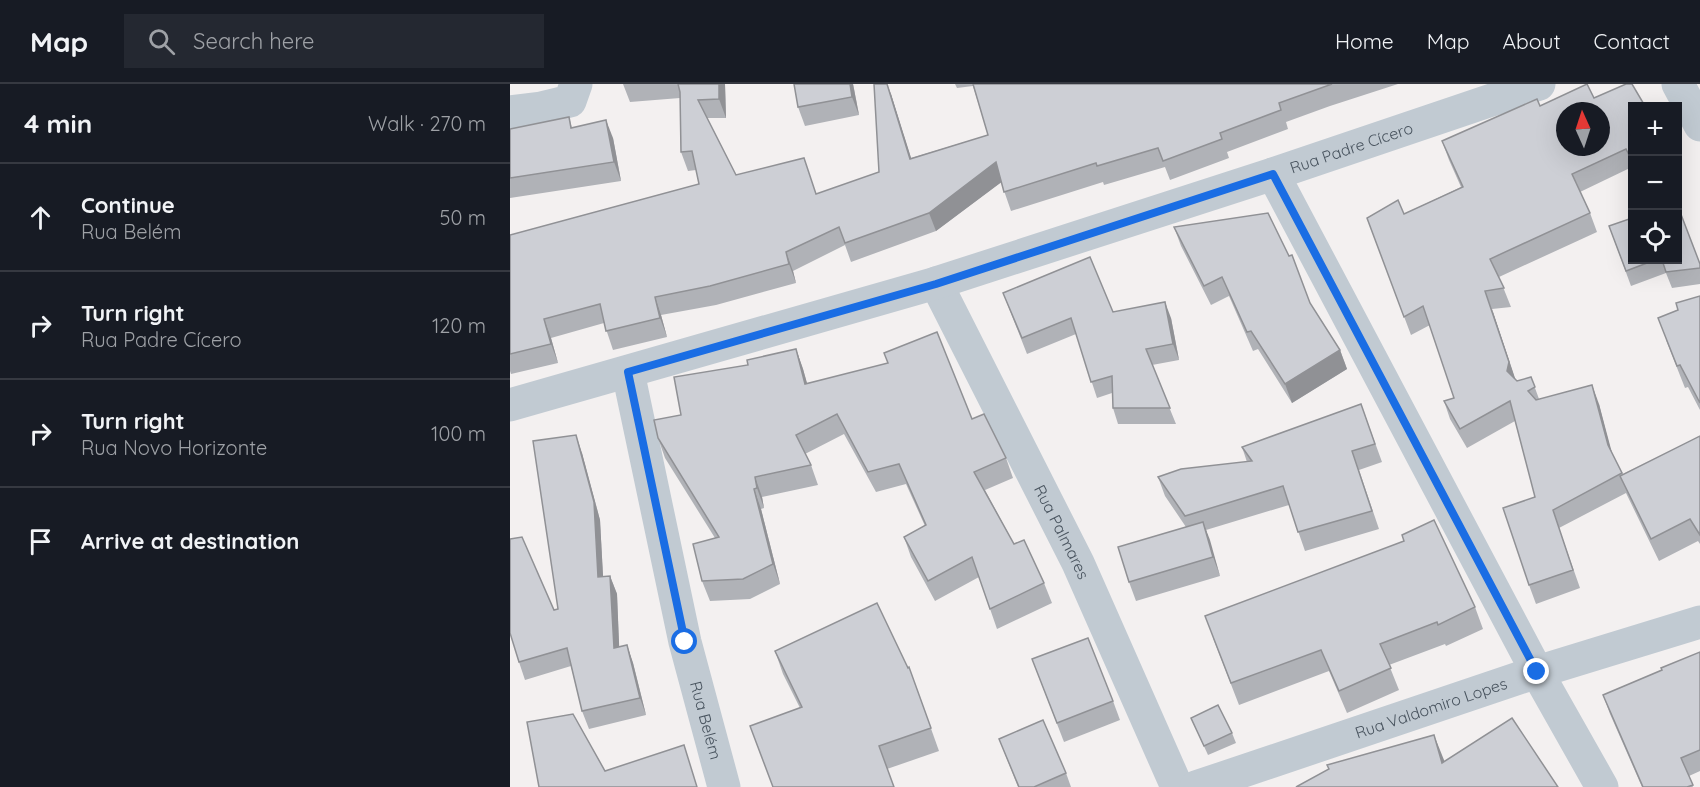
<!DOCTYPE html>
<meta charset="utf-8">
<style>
body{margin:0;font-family:Quicksand,sans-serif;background:#242831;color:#f1f3f6}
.controls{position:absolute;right:18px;top:18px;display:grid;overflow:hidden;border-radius:0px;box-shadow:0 6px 24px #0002}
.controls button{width:54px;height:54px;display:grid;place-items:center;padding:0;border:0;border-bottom:2px solid #363941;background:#171b24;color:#f1f3f6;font:30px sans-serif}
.compass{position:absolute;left:1046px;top:18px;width:54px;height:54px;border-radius:50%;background:#171b24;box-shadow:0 6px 24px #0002;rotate:357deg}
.stop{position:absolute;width:18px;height:18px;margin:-14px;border:4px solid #1a6de4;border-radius:50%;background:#fff}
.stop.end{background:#1a6de4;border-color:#fff;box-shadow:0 2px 6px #0008}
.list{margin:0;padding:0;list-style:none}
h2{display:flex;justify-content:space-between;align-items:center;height:78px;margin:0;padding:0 24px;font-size:26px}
h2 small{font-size:20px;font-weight:400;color:#9ea1a6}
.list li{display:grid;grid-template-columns:39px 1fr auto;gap:18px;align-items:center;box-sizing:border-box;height:108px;padding:0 24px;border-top:2px solid #363941}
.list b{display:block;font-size:22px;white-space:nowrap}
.list p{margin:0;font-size:20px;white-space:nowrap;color:#9ea1a6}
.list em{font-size:20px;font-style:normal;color:#9ea1a6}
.icon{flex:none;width:33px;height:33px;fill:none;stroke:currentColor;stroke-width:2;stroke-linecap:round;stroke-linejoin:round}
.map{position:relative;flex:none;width:1190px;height:703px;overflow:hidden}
header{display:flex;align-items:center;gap:36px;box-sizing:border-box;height:84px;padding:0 30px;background:#171b24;border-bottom:2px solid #363941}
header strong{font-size:28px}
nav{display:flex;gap:33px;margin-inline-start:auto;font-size:21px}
.search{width:420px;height:54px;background:#242831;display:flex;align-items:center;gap:15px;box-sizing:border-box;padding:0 21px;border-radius:0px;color:#9ea1a6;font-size:22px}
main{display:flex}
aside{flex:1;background:#171b24}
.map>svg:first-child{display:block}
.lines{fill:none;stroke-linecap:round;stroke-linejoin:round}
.minor{stroke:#c1cad2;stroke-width:33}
.wall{fill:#b0b2b7}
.shaded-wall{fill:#909195}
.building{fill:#cdcfd5;stroke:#909195;stroke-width:1.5;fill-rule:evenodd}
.route{stroke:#1a6de4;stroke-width:8}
.labels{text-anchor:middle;stroke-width:4.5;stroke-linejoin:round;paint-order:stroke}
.street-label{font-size:16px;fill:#48535e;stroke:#fff}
</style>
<header>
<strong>Map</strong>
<div class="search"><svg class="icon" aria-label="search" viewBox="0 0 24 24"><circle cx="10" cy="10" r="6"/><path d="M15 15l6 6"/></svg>Search here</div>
<nav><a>Home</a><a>Map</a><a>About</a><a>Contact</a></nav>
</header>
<main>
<aside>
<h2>4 min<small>Walk · 270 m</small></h2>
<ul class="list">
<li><svg class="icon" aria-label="ahead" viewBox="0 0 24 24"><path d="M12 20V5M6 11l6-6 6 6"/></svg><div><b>Continue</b><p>Rua Belém</p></div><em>50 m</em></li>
<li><svg class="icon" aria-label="right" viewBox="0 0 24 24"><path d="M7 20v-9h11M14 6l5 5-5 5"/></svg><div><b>Turn right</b><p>Rua Padre Cícero</p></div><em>120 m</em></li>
<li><svg class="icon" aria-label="right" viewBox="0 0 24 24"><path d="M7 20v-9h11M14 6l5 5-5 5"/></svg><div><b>Turn right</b><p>Rua Novo Horizonte</p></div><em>100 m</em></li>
<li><svg class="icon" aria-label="arrive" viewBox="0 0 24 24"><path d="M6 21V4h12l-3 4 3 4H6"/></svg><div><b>Arrive at destination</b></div></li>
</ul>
</aside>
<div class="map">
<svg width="1190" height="703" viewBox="0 0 1190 703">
<rect width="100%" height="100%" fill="#f3f0f0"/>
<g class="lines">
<g class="minor">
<polyline points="1168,0 1190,41"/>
<polyline points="0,28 31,24 60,17 66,0"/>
<polyline points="763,90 1027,588 1092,703"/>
<path id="s1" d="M426,199L568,479L667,703"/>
<path id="s2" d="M118,288L175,558L214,703"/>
<path id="s3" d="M0,321L426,199L763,90L1029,0"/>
<path id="s4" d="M686,703L1027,588L1190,538"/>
</g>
</g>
<g class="wall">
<polygon points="113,0 215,0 216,34 197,34 226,91 307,110 369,88 381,10 401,74 478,51 463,2 447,4 445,0 888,0 820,22 776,38 778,45 717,68 719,74 660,96 655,83 594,101 593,98 501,127 491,98 426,147 341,178 335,161 283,187 286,199 206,221 151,231 157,253 103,266 94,239 41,254 48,279 1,290 0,287 0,151 189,100 186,86 178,87 171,68 170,14 120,18"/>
<polygon points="343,0 349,31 295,42 288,23"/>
<polygon points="1084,14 1122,22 1122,83 1070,108 1080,129 1087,148 989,193 1001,223 982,225 1005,295 1007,297 1021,293 1029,315 1089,320 1101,368 1113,390 1190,352 1190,460 1188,457 1149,477 1116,409 1049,444 1070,504 1026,520 1019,501 1025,413 1005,337 957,364 940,335 934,317 944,314 920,241 901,251 857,134 894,130 951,103 939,76 932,57 1030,22"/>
<polygon points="59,33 62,44 103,54 111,97 0,114 0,45"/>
<polygon points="1167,85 1171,96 1167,97"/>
<polygon points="1099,142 1122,176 1167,176 1190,180 1190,200 1162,204 1156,189 1121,202"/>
<polygon points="664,143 800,219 830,266 837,285 782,319 748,265 743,267 719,212 701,221 671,162"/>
<polygon points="493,209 603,228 661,234 669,276 642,281 666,340 608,340 603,324 602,309 587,314 566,250 517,270"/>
<polygon points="1190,212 1190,326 1178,303 1175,304 1156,256 1168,226"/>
<polygon points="286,265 293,285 297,300 462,335 496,374 503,394 475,406 504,460 534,499 542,519 487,545 469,493 425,517 401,473 394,453 415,442 396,400 366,408 334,350 295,370 301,381 308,401 252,413 254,424 251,425 270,500 240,515 200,517 192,497 205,454 155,374 148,354 171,331 238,281"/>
<polygon points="851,320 872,378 849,386 869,445 795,467 779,421 696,446 710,492 626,517 619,498 676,443 655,412 648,393 737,378 732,363"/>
<polygon points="72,369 90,436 93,493 100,492 107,510 109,563 117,561 123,579 136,631 79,645 72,627 61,582 15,596 9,578 44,526 48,525"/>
<polygon points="965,523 973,545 936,562 935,560 879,581 889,606 837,629 819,587 729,621 703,554"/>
<polygon points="265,567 399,583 429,667 377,685 290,624 273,590"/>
<polygon points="1190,568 1190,687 1179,692 1183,703 1132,703 1100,630 1093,611 1152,586"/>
<polygon points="522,575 603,617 610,636 554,658"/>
<polygon points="681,634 722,649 726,659 698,671"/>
<polygon points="489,655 556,689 561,703 508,703"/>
</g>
<g class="shaded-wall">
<polygon points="209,0 215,0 216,34 209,15"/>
<polygon points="340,0 343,0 349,31 342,13"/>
<polygon points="377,0 381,10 407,93 400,75"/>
<polygon points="96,36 103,54 111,97 104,78"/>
<polygon points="486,78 493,97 426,147 419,129"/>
<polygon points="276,168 283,187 286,199 279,180"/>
<polygon points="145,213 151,231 157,253 150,234"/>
<polygon points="655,218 661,234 669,276 663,260"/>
<polygon points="982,225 1006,297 997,287"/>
<polygon points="34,235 41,254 48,279 41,260"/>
<polygon points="286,265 293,285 303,320 295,300"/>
<polygon points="830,266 837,285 782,319 775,300"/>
<polygon points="1082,301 1089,320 1105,380 1098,361"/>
<polygon points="66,351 72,369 90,436 94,510 88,493"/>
<polygon points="245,393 252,413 254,424 247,404"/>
<polygon points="244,405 251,425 270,500 263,480"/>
<polygon points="693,438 700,456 710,492 703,473"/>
<polygon points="100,492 107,510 110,582 104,564"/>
<polygon points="117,561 123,579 136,631 130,614"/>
<polygon points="924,651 934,676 941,703 932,679"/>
</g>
<g class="building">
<polygon points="168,0 209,0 209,15 188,16 226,91 294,74 306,110 369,88 364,0 377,0 400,75 478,51 463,0 822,0 769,19 771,26 710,49 712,55 653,77 648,64 587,82 586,79 494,108 486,78 419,129 335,159 329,143 276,168 279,180 200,202 145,213 150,234 96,247 90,220 34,235 41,260 0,270 0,151 189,100 182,67 171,68 170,8"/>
<polygon points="284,0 340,0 342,13 288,23"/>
<path d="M1077,0L1084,14L1116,0H1122L1135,22H1122V77L1116,65L1062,90L1080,129L980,175L994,204L975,207L999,278L997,287L1007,297L1021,293L1025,303L1018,307L1026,316L1082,301L1098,361L1112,389L1043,426L1063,486L1019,501L993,424L1025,413L1000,317L950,345L934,317L944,314L913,222L894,233L857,134L888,116L894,130L953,103L932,57L1027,15L1030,22ZM1055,27H1091V63H1055Z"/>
<polygon points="59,33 61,44 96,36 104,78 0,94 0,45"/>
<polygon points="1167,120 1190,180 1190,184 1156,188 1152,176 1167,176"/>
<polygon points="758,129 779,172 782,171 800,219 830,266 775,300 741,247 737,248 712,193 694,202 664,143"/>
<polygon points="1122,134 1122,176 1145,176 1116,187 1099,142"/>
<polygon points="580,173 603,228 655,218 663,260 636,265 660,324 603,324 602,292 581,298 561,234 512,254 493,209"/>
<polygon points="1190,212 1190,319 1170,281 1167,282 1148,234 1168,226 1166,219"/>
<polygon points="427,248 462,335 474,330 496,374 464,388 504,460 514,456 534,499 480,525 462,473 418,497 394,453 416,441 389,380 358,388 327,330 286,351 301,381 245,393 247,404 244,405 263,480 233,495 192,497 183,460 209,453 148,354 144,336 171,331 164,293 238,281 237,276 286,265 295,300 378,279 374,269"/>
<polygon points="851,320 865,360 842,367 862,427 788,448 773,402 675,432 648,393 671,385 742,377 732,363"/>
<polygon points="66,351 84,418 88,493 100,492 104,564 117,561 130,614 72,627 57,564 9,578 0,549 0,455 12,453 44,526 48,525 23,357"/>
<polygon points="1190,352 1190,451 1180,435 1141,455 1110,392"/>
<polygon points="924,436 965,523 928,541 927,538 870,560 881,584 829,607 811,566 721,599 695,532 894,457 892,451"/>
<polygon points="693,438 703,473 619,498 608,463"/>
<polygon points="367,519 398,584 399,583 421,644 369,662 384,703 263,703 240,642 292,623 265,567"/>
<polygon points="578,554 603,617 547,639 522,575"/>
<polygon points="1190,568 1190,666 1171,674 1183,701 1177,703 1133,703 1093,611 1152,586 1151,584"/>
<polygon points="708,621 722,649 694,662 681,634"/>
<polygon points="63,630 95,687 174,661 187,703 29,703 17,638"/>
<polygon points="1002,634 1048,703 786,703 819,685 817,681 924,651 932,679"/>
<polygon points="533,636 556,689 524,703 509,703 489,655"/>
</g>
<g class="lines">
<polyline class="route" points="175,558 118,288 426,200 763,90 1027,588"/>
</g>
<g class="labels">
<g class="street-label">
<text dy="6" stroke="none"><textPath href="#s3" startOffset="880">Rua Padre Cícero</textPath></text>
<text dy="6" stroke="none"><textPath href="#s1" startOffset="279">Rua Palmares</textPath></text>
<text dy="6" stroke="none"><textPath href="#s4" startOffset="248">Rua Valdomiro Lopes</textPath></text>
<text dy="6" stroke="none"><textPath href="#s2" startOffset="357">Rua Belém</textPath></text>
</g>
</g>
</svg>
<div class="controls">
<button>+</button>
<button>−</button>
<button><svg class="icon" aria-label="locate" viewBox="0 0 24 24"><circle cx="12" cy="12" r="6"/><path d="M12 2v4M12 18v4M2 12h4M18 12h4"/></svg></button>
</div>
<svg class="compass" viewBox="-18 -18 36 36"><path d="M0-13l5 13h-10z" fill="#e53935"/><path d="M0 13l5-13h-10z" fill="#9ea1a6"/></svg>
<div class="stop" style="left:175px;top:558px"></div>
<div class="stop end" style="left:1027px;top:588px"></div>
</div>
</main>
